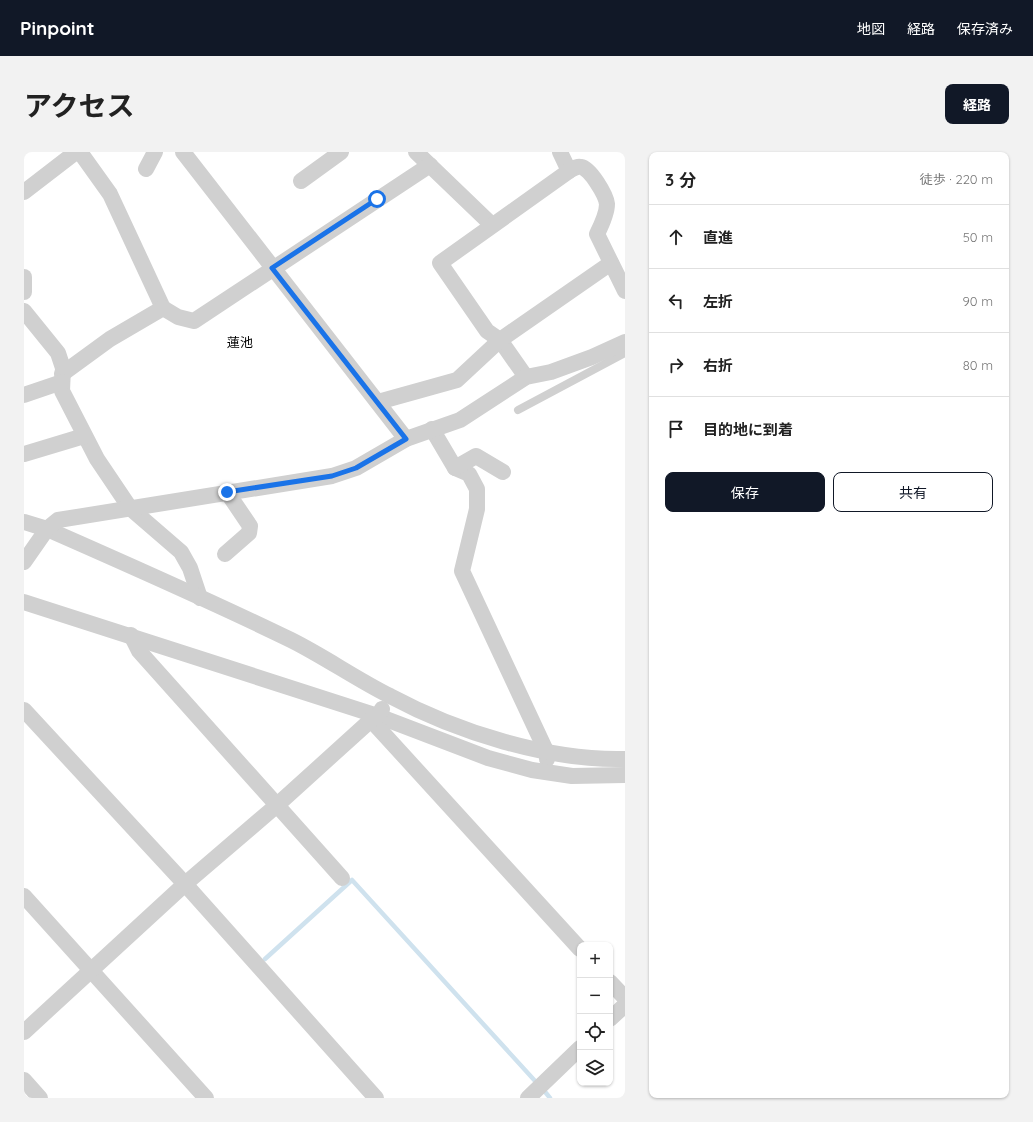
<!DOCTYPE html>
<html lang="ja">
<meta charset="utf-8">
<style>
body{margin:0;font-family:Quicksand,"Noto Sans JP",sans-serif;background:#f2f2f2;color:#222}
.controls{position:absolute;right:12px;bottom:12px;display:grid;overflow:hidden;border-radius:8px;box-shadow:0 1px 3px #0004}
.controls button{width:36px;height:36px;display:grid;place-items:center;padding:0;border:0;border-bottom:1px solid #e0e0e0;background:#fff;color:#222;font:20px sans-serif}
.stop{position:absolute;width:12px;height:12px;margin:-9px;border:3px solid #1a73e8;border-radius:50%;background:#fff}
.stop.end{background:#1a73e8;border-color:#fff;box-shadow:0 1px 4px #0008}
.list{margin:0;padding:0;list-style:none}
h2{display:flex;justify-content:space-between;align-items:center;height:52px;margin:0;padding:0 16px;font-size:17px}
h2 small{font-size:13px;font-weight:400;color:#767676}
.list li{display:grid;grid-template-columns:26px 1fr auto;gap:12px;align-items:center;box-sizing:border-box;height:64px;padding:0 16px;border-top:1px solid #e0e0e0}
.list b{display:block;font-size:15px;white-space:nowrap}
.list em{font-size:13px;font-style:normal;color:#767676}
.actions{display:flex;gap:8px;padding:12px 16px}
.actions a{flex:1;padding:9px 0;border:1px solid #111827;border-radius:8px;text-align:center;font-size:14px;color:#111827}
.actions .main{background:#111827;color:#fff}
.icon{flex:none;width:22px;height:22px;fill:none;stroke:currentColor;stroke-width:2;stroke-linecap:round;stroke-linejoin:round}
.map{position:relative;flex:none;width:601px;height:946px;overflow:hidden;border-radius:8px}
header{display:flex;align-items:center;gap:24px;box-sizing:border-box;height:56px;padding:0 20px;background:#111827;color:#fff}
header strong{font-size:19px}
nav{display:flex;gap:22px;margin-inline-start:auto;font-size:14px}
.intro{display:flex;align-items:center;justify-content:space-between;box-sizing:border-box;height:96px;padding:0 24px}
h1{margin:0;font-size:28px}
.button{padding:10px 18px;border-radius:8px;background:#111827;color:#fff;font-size:14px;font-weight:700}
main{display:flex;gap:24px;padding:0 24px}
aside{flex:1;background:#fff;border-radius:8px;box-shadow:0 1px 3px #0004}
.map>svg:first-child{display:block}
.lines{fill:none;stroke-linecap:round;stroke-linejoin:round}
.stream{stroke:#cfe2ee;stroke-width:4.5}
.lane{stroke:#d0d0d0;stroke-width:8}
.street{stroke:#d0d0d0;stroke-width:16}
.route{stroke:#1a73e8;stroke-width:5}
.labels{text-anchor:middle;stroke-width:4;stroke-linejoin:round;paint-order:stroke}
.quarter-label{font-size:13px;fill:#000;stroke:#fff}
</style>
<header>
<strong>Pinpoint</strong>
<nav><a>地図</a><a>経路</a><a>保存済み</a></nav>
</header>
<div class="intro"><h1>アクセス</h1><a class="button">経路</a></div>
<main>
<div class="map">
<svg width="601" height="946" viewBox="0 0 601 946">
<rect width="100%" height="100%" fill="#fff"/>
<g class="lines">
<g class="stream">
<polyline points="241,807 328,728 512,930"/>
<polyline points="522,941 526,946"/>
</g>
<polyline class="lane" points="494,258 601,201"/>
<g class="street">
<polyline points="56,0 86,42 139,156"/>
<polyline points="159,0 382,287"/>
<polyline points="392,0 468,73"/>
<path d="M536,0L545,19C549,17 552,14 557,15C566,16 582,43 583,52C583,62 577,74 573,82L601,139"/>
<polyline points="122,17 131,0"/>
<polyline points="277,29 317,0"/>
<polyline points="0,40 52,0"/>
<polyline points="0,125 0,140"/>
<polyline points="0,159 34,201 39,216 38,239 73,307 106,356 157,400 166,416 176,446"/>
<polyline points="38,222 86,187 139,156 154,165 170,169 406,13"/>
<polyline points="502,225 476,188 463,179 416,111 545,19"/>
<polyline points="0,243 38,230"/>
<polyline points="354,250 433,228 476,188 587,111"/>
<polyline points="408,277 431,316 445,322 453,337 453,357 438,419 523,601 523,607"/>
<polyline points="0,302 60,284"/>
<polyline points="431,316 452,304 479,320"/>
<path d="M0,370L23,377C105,413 187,449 267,488C301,505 332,527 366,544C433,580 525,609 601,607"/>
<polyline points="201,402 225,381 226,374 203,340"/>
<polyline points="0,410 23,377 34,368 308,324 332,316 382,287 436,268 502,225 527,220 568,205 601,190"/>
<polyline points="0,450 354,564 464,606 508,618 548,624 601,623"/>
<polyline points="107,483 115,499 318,726"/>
<polyline points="0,558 161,732 352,946"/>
<polyline points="347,568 556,797"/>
<polyline points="0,744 182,946"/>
<polyline points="586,830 601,846"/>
<polyline points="586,867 601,853"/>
<polyline points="0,880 161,732 252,654 347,568 354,564 358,557"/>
<polyline points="0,928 16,946"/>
<polyline points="504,946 556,896"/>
</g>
</g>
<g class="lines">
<polyline class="route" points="203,340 308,324 332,316 382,287 248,116 353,47"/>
</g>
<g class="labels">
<g class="quarter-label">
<text x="216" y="195">蓮池</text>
</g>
</g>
</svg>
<div class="controls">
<button>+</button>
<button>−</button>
<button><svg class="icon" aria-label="locate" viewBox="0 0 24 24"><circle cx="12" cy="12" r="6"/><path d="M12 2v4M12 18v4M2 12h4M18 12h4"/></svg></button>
<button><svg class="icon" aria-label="layers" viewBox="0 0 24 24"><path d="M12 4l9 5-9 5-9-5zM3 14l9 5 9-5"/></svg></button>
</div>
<div class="stop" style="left:353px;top:47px"></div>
<div class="stop end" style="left:203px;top:340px"></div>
</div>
<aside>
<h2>3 分<small>徒歩 · 220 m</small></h2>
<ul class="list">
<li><svg class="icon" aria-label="ahead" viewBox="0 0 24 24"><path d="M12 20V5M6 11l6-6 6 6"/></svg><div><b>直進</b></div><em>50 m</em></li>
<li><svg class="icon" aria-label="left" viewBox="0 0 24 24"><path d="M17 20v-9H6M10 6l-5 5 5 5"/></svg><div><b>左折</b></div><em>90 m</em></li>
<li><svg class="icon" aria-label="right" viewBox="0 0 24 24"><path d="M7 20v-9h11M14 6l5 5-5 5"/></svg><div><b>右折</b></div><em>80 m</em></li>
<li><svg class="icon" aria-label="arrive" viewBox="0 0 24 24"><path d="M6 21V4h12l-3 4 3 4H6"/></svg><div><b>目的地に到着</b></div></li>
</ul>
<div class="actions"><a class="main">保存</a><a>共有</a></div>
</aside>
</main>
